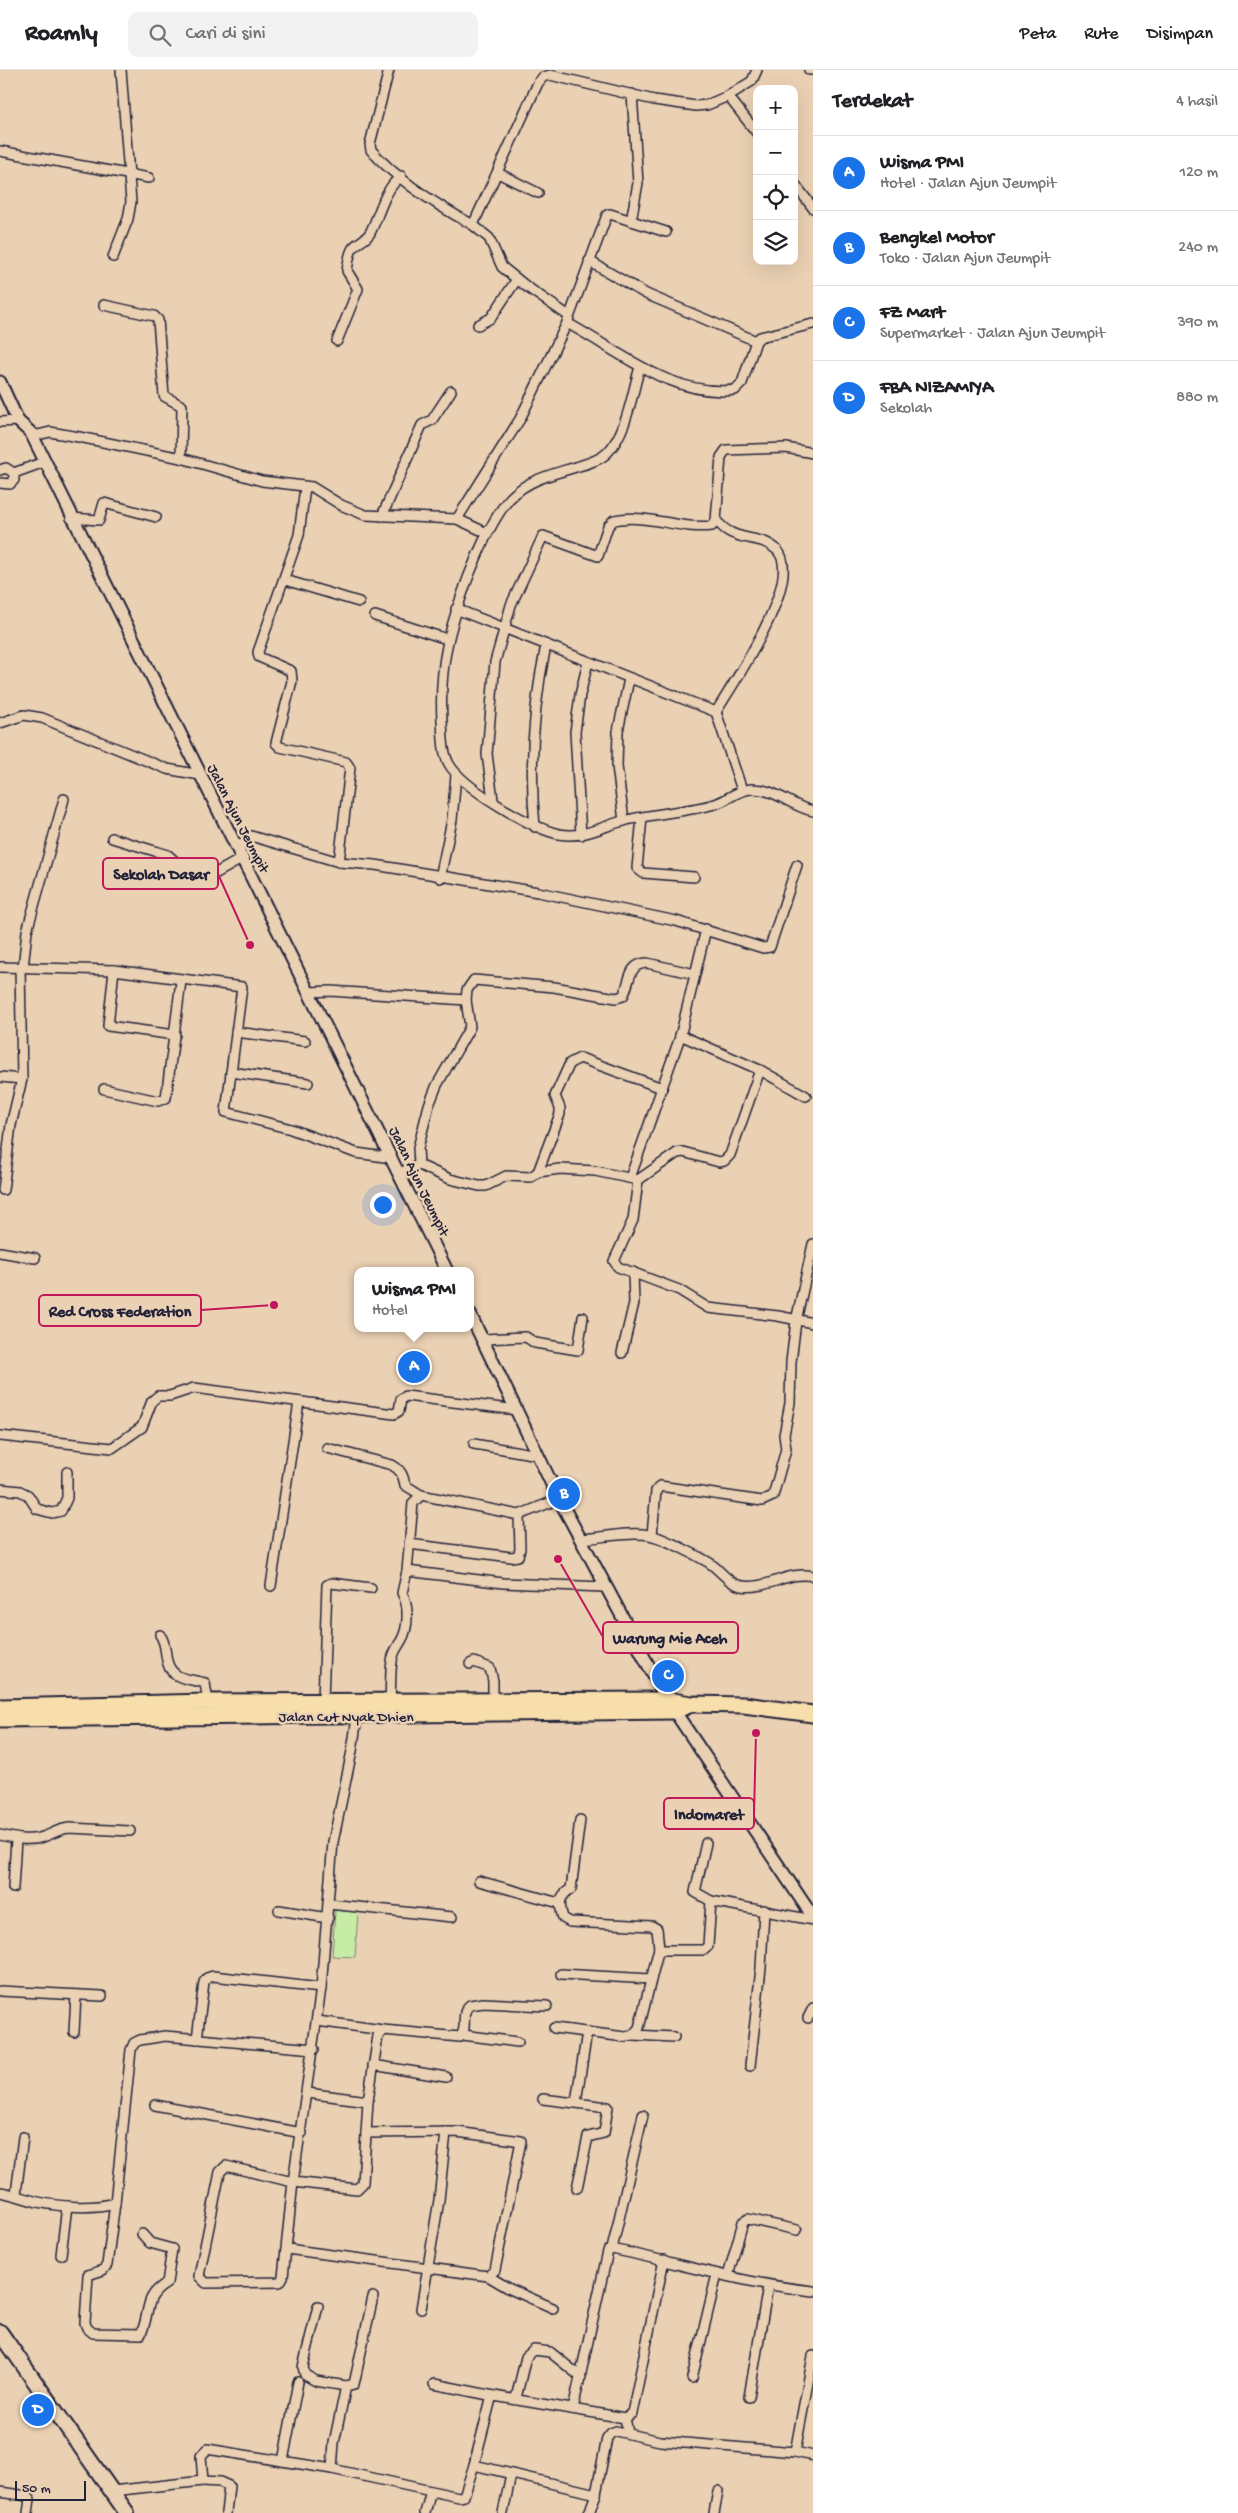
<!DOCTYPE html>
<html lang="id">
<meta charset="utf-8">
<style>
body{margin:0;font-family:"Gochi Hand",sans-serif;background:#f2f2f2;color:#202124}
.controls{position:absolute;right:15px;top:15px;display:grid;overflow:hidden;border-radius:10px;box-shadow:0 5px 20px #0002}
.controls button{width:45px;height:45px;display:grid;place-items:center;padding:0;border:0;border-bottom:1px solid #e0e0e0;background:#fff;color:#202124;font:25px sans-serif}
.scale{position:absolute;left:15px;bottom:12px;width:71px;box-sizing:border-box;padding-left:5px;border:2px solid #22223b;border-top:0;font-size:14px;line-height:18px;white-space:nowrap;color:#22223b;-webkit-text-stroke:4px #ebd1b3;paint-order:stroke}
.you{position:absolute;left:382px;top:1134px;width:18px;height:18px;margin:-12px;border:4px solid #fff;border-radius:50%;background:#1a73e8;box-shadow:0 0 0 8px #1a73e833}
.badge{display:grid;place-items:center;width:32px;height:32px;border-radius:50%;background:#1a73e8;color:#fff;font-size:16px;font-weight:700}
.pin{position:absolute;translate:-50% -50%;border:2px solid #fff;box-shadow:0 1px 5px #0006}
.popup{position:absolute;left:354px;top:1197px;width:120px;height:65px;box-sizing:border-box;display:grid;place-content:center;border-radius:10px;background:#fff;filter:drop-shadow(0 1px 4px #0005);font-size:16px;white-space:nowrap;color:#757577}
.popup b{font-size:19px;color:#202124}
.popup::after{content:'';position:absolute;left:50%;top:100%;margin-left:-10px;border:10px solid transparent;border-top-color:#fff}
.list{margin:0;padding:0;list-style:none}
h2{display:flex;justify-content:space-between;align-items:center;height:65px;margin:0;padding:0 20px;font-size:21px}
h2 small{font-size:16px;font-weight:400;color:#757577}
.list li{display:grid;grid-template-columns:32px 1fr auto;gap:15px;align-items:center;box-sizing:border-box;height:75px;padding:0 20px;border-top:1px solid #e0e0e0}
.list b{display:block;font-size:19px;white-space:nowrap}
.list p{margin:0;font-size:16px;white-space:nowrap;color:#757577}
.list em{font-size:16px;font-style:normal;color:#757577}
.icon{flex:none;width:28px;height:28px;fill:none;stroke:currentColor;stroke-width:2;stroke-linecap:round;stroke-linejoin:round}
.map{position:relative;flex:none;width:813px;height:2443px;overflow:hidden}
header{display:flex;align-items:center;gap:30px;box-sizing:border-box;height:70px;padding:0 25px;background:#fff;border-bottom:1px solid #e0e0e0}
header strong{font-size:24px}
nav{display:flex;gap:28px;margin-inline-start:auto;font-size:18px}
.search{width:350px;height:45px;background:#f2f2f2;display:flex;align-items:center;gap:12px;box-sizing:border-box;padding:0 18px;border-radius:10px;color:#757577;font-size:19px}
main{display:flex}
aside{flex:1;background:#fff}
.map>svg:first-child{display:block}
.green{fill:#c6eca6;stroke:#748770}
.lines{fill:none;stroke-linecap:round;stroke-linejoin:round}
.minor-casing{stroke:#22223b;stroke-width:12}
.tertiary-casing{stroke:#22223b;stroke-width:15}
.secondary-casing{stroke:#22223b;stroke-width:18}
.trunk-casing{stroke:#22223b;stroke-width:19}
.minor{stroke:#ebd1b3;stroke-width:9}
.tertiary{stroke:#ebd1b3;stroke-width:11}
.secondary{stroke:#ebd1b3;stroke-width:14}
.trunk{stroke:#f8deab;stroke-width:15}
.labels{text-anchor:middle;stroke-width:5;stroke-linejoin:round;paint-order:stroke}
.street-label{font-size:15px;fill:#22223b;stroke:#ebd1b3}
.leader{fill:none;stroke:#c2185b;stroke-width:2}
.callout-dot{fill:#c2185b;stroke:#ebd1b3;stroke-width:2}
.callout{fill:#ebd1b3;stroke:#c2185b;stroke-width:2}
.callout-label{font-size:16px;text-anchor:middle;font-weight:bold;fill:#22223b}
</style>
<header>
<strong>Roamly</strong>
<div class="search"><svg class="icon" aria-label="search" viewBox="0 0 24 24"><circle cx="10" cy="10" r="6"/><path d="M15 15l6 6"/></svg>Cari di sini</div>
<nav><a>Peta</a><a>Rute</a><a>Disimpan</a></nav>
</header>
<main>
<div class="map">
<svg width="813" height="2443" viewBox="0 0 813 2443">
<rect width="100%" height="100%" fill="#ebd1b3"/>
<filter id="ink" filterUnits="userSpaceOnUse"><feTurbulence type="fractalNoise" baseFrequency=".02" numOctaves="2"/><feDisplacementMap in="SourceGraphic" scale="10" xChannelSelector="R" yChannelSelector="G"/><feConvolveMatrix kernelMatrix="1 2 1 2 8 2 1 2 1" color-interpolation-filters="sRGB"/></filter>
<g filter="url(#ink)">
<polygon class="green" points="335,1840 358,1842 355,1887 332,1886"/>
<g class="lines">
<defs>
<g id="minor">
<path d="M389,0L370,74L371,80C396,109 440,137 473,155"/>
<polyline points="809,0 813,0"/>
<polyline points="728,26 757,63"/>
<polyline points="0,81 149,108"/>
<polyline points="498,103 538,123"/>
<polyline points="794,113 813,138"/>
<polyline points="631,151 638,113 632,24"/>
<path d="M666,162L610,144L607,145L567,253C619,281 673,328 735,320L742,313L756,271L760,267L813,254"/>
<polyline points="113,187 128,149 131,132 121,0"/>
<polyline points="589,191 646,224 756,271"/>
<polyline points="104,235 154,246 158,250 164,326 182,336 181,388"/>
<polyline points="569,246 527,217 502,197 489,168 473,155 538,13 543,7 550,5 654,30 696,36 707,35 728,26 752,11 757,0"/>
<polyline points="478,255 491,248 517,209"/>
<path d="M337,271L358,219L347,201C348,195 349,183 353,178C357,172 365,171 370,163C380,144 383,121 401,106"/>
<path d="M640,297C632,323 627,363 607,383C600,390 589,393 579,396C551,405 521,410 503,437C488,459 478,483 468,508C449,559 439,595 442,650C443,665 442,681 449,694C462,717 532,759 559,764C584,769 604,755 627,750C656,743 686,742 715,734C728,730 737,720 751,719C775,718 790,736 813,741"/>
<polyline points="0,352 18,351"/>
<polyline points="31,363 38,365 50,362 79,367 181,388 262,411 312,417 341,435 365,445 457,449 487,463"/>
<polyline points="0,400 6,398 14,403"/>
<polyline points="14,403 44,392"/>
<polyline points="0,413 10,414 14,410 14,403"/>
<polyline points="305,417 299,465 258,582 259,587 291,601 292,611 276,673 280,677 346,692 350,698 339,792"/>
<polyline points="382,446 422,355 432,350 451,321"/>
<polyline points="71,448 99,450 104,433 156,447"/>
<polyline points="457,449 520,349 567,253"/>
<polyline points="285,510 359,532"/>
<polyline points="456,539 716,642 742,720"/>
<polyline points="375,546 447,569"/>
<path d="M716,642C733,614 805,508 777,480C763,466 743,471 728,461C724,459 720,454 716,451"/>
<polyline points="0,653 24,645 42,648 167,699 200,705"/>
<path d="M493,730L487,684L495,592L511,535L543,466L598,486L608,456L614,450C646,443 680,460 712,456L716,451L721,387L726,380L786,378L813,383"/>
<polyline points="642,748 637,798 643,803 694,807"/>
<polyline points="624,751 617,696 618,661 629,609"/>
<path d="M535,757C529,695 533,637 546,575"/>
<polyline points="581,765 575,662 580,625 588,592"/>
<polyline points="112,768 168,785 177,793 211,806 243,788"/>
<polyline points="237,776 245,773 251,766 339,792 375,795 538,822 676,851 763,878 770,877 797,795"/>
<polyline points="440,808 452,750 456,705"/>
<polyline points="0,897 114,900 242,917 226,1042 291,1059 356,1083 392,1088"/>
<polyline points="23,898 27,861 64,729"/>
<polyline points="114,900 108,956 175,965"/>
<path d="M310,922L330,921L466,930L467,920L474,910L554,917L616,928L623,926C631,912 627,894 647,893L695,904"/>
<polyline points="236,962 305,971"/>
<polyline points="680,965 760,1000 806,1026"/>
<polyline points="231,1002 308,1013"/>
<polyline points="0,1007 22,1009"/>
<polyline points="104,1019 158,1031 166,1028 181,911"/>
<polyline points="419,1095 418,1078 429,1035 437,1015 470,957 466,930"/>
<polyline points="538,1102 560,1044 560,1038 555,1026 570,993 580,988 662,1018"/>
<polyline points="399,1103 419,1095 450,1109 479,1116 486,1116 506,1106 531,1107 538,1102 560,1099 595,1101 638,1110 633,1150 614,1191 618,1197 679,1220 708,1238 778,1246 813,1253"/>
<polyline points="630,1108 680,967 706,859"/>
<polyline points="638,1110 677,1083 683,1082 719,1092 724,1091 730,1085 760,1000"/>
<polyline points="3,1120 11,1055 22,1009 20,897"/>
<polyline points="0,1182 35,1188"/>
<polyline points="483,1269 526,1267 535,1273 578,1280 583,1247"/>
<polyline points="622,1283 634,1233 633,1202"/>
<polyline points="0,1366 112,1378 142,1357 152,1331 158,1326 170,1326 194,1318 394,1344 399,1341 401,1329 406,1326 517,1340"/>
<polyline points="474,1374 538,1385"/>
<path d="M327,1378L392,1395C401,1400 403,1405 405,1415L421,1425"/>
<polyline points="0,1419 20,1421 28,1425 37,1439 52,1443 61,1441 67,1428 67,1402"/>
<polyline points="652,1465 656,1421 660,1416 762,1431 773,1426 786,1379 784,1365 790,1333 791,1292 796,1251 813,1174"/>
<path d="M580,1469C600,1468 630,1461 649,1465C662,1467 696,1485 708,1492C720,1499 728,1514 742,1516C767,1520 789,1500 813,1506"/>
<polyline points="409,1474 511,1487 518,1486 520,1479 519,1445"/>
<polyline points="407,1501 503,1513 604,1517"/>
<polyline points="271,1516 299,1332"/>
<path d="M160,1565C169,1576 162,1594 175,1604C182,1610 196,1610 205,1613L208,1632"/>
<polyline points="470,1594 474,1592 490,1598 493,1611 493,1631"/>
<path d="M390,1630C391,1617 390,1604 392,1591C393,1582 397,1578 401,1571C409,1558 409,1535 402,1523L407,1501L413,1433L421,1425L519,1445L559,1429"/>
<polyline points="323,1631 327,1515 331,1513 371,1518"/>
<path d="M580,1750L571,1819C558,1826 559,1835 563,1848L570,1852L652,1856L657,1859L659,1878L662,1880H704L708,1876L711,1831"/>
<path d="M0,1765C14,1768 29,1772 43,1767C52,1764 59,1759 69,1758L130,1761"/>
<polyline points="706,1773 695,1822 711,1831 813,1850"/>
<polyline points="479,1811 559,1833"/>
<polyline points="13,1818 16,1769"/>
<polyline points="329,1834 452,1847"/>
<polyline points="279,1840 328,1848"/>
<polyline points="561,1904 651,1909"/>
<polyline points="0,1921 102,1926"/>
<polyline points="808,1948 813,1938"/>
<polyline points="317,1951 383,1960"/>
<polyline points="554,1958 625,1967 633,1965 639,1958 659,1878"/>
<polyline points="74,1962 76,1925"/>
<polyline points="463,1965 518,1972"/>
<polyline points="633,1965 674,1967"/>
<polyline points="197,1969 204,1912 207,1908 213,1906 321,1918"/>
<polyline points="373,1995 446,2007"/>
<polyline points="750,1996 761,1898 764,1840"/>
<polyline points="307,2023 368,2031 363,2113 357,2119 293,2112 226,2096 220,2102 199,2206 206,2213 280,2212 283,2207 293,2112 321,1918 333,1772 352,1681 358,1641"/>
<polyline points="543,2029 608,2037 604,2063 588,2067 577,2118"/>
<path d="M368,2031L378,1966L383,1960L460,1967C469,1958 459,1943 470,1935L483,1933L547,1936"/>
<polyline points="576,2032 587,1962"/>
<polyline points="155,2035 302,2063"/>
<path d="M0,2122C13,2124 25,2129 38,2132C61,2137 93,2139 115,2133L131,1980L134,1973L140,1970L165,1966L314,1979"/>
<polyline points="16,2124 23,2067"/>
<path d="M115,2133L107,2195L103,2200L88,2205L85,2253L87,2258L93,2263L141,2264C151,2241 143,2227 167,2213L172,2179L150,2173L142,2164"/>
<polyline points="287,2179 488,2206 495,2200 521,2071 457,2062 366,2063"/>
<polyline points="612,2179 643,2045"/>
<polyline points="61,2185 67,2136"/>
<polyline points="488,2206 510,2219 553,2238"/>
<polyline points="728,2206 743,2152 748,2149 797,2160"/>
<polyline points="318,2236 303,2297 305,2305 316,2311 346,2316 334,2373 332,2399"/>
<polyline points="421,2239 439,2130 446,2062"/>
<polyline points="692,2308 717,2204"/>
<polyline points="434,2314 494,2326"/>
<polyline points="346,2316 354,2314 373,2227"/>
<polyline points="749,2327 768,2216"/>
<polyline points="516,2328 526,2287 534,2280 550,2282 581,2307"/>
<path d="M573,2339L608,2181L612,2179C679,2193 745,2214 813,2221"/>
<polyline points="628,2363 625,2348 632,2343 664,2190"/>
<polyline points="795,2382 813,2286"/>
<polyline points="283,2391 298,2312"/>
<polyline points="474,2395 491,2329 494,2326 625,2348"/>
<polyline points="203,2411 220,2412 229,2416 226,2443"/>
<polyline points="112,2421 203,2411 201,2386 207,2379 332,2399 431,2421 425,2443"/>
<polyline points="431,2421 459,2427 464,2426 474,2395 596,2424"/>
<polyline points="0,2422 27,2426 30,2429 28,2443"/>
<polyline points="503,2443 511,2404"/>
<polyline points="589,2443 596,2424 607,2368 611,2363 616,2361 660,2371 795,2382 813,2386"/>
<polyline points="714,2443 718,2421"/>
</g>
<g id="tertiary">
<polyline points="0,312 18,351 31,363 447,1201"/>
<polyline points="470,1244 559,1429 667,1630 813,1847"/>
</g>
<polyline id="secondary" points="0,2262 127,2443"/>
<g id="trunk">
<polyline points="0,1637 208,1632 667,1630 691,1634 744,1635 813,1644"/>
<polyline points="0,1649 673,1641 687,1636"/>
</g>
</defs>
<use href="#minor" class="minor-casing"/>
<use href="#tertiary" class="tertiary-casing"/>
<use href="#secondary" class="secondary-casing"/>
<use href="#trunk" class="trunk-casing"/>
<use href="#minor" class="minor"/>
<use href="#tertiary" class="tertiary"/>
<use href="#secondary" class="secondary"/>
<use href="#trunk" class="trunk"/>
</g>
</g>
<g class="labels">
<g class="street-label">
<text transform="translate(239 748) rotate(63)" y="5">Jalan Ajun Jeumpit</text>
<text transform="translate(420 1111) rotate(64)" y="5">Jalan Ajun Jeumpit</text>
<text x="346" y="1651">Jalan Cut Nyak Dhien</text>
</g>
</g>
<path class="leader" d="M250 875L218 804M274 1235L201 1240M558 1489L603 1567M756 1663L754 1744"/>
<g class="callout-dot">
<circle cx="250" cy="875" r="5"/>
<circle cx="274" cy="1235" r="5"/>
<circle cx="558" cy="1489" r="5"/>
<circle cx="756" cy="1663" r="5"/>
</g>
<g class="callout">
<rect x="103" y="788" width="115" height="31" rx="5"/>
<rect x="39" y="1225" width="162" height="31" rx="5"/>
<rect x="603" y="1552" width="135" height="31" rx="5"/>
<rect x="664" y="1728" width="90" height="31" rx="5"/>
</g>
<g class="callout-label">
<text x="161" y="809">Sekolah Dasar</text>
<text x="120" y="1246">Red Cross Federation</text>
<text x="670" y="1573">Warung Mie Aceh</text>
<text x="709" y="1749">Indomaret</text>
</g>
</svg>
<div class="controls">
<button>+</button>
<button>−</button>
<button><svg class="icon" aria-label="locate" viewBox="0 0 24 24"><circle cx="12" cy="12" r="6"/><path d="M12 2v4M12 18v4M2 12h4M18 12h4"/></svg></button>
<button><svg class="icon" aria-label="layers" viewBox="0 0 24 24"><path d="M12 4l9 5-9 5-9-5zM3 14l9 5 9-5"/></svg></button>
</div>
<div class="scale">50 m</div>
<div class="you"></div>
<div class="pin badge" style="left:414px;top:1297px">A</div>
<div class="popup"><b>Wisma PMI</b>Hotel</div>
<div class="pin badge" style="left:564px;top:1424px">B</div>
<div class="pin badge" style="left:668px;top:1606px">C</div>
<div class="pin badge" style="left:38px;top:2340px">D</div>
</div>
<aside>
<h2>Terdekat<small>4 hasil</small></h2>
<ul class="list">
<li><span class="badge">A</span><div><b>Wisma PMI</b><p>Hotel · Jalan Ajun Jeumpit</p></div><em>120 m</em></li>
<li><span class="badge">B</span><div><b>Bengkel Motor</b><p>Toko · Jalan Ajun Jeumpit</p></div><em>240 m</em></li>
<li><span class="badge">C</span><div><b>FZ Mart</b><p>Supermarket · Jalan Ajun Jeumpit</p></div><em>390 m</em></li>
<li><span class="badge">D</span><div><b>FBA NIZAMIYA</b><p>Sekolah</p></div><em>880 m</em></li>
</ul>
</aside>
</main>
